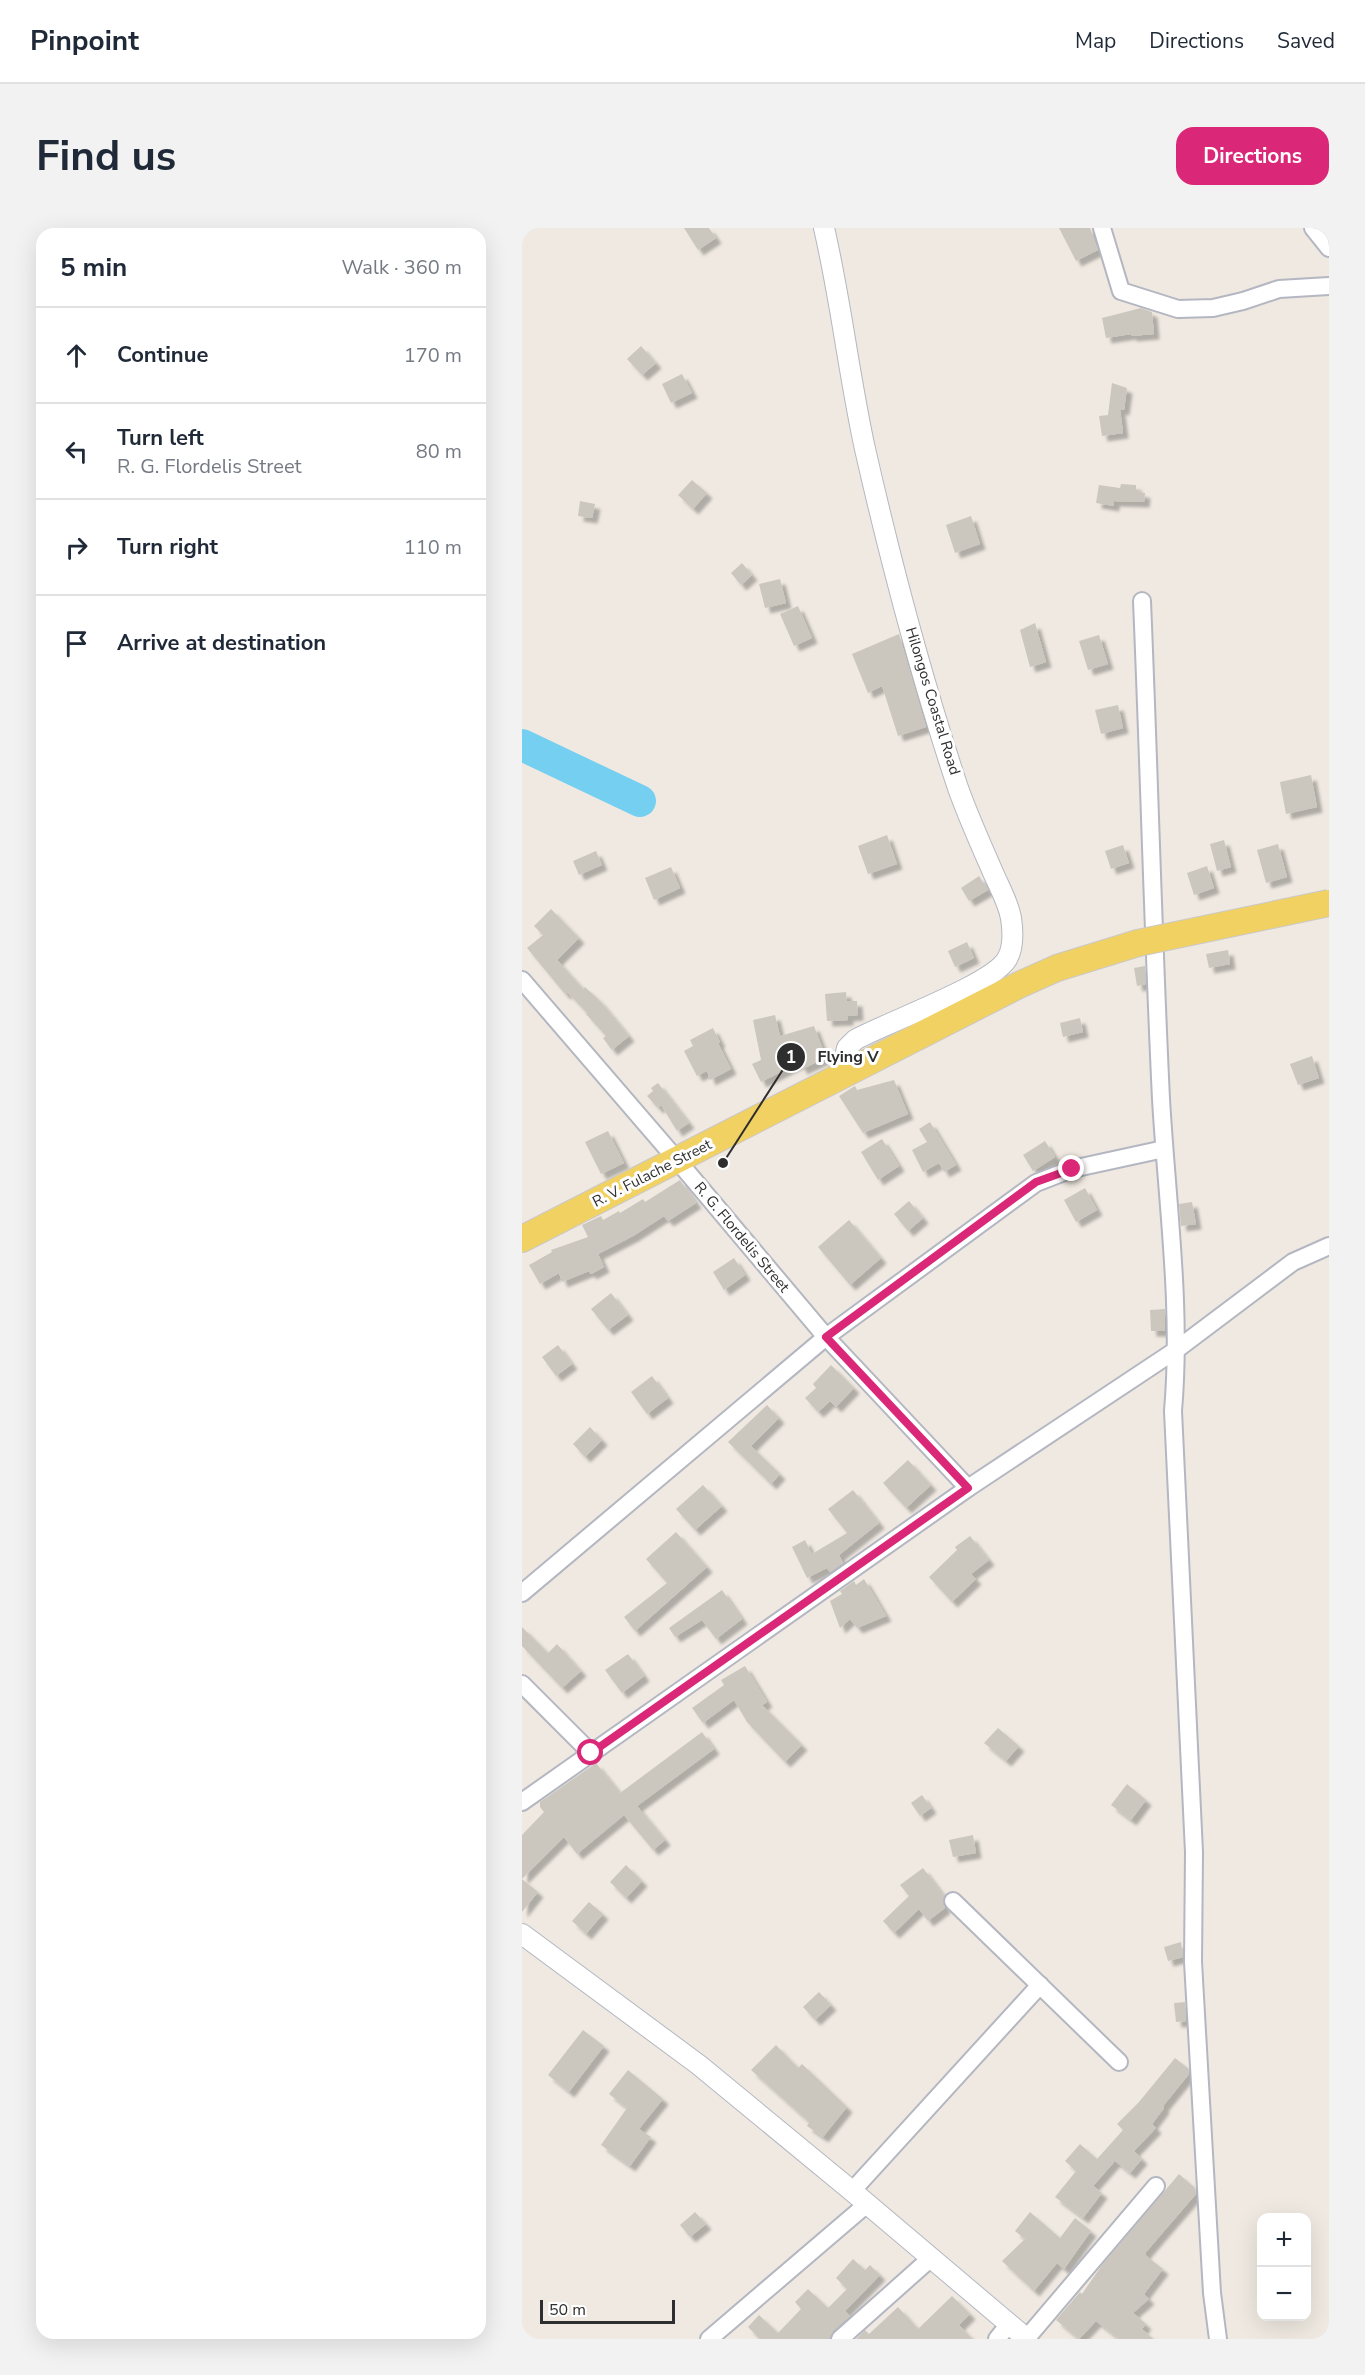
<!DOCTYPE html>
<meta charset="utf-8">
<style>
body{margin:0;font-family:"Nunito Sans",sans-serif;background:#f2f2f3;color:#1f2937}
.controls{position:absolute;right:18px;bottom:18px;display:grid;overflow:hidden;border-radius:12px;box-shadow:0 6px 24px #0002}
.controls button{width:54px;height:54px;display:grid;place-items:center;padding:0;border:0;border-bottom:2px solid #e0e1e3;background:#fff;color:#1f2937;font:30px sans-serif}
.scale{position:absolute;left:18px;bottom:15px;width:135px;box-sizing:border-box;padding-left:6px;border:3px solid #2e2e2e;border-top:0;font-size:16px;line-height:21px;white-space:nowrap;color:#2e2e2e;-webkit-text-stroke:4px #fff;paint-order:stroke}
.stop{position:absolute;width:18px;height:18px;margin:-14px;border:4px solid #db2777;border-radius:50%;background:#fff}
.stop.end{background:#db2777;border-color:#fff;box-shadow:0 2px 6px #0008}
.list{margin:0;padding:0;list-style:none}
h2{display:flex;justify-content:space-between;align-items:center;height:78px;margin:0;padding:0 24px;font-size:26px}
h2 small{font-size:20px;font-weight:400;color:#747a83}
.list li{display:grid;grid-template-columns:39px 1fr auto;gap:18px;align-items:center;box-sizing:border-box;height:96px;padding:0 24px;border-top:2px solid #e0e1e3}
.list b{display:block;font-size:22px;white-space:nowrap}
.list p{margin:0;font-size:20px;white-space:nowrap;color:#747a83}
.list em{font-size:20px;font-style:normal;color:#747a83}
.icon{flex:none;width:33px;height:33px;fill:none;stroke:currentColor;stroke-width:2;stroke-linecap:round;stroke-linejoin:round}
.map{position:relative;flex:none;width:807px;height:2111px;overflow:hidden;border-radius:18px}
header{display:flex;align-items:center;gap:36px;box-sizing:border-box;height:84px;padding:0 30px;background:#fff;border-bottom:2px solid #e0e1e3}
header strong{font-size:28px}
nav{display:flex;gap:33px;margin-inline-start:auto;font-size:21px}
.intro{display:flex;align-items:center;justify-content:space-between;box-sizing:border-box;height:144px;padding:0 36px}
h1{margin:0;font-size:42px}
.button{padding:15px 27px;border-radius:18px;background:#db2777;color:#fff;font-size:21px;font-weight:700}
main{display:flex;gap:36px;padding:0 36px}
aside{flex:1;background:#fff;border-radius:18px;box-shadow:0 6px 24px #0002}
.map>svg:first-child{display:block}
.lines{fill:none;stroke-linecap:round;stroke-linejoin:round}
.river{stroke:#75cff0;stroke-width:32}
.building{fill:#cbc7bf;filter:url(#shadow)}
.minor-casing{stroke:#b4b7c1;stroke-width:20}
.tertiary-casing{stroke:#b4b7c1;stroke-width:22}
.primary-casing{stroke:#c9c9c9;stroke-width:28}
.minor{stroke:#fff;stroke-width:16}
.tertiary{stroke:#fff;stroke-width:20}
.primary{stroke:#f2d163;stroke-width:26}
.primary-bridge-casing{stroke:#c9c9c9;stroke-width:28;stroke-linecap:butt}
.primary-bridge{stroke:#f2d163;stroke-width:26}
.route{stroke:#db2777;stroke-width:8}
.labels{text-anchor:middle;stroke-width:6;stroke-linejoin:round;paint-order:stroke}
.street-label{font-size:15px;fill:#2e2e2e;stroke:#fff}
.leader{fill:none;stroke:#2e2e2e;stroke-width:2}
.callout-dot{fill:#2e2e2e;stroke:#fff;stroke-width:2}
.mark-label{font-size:18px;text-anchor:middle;font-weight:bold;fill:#fff}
.callout-label{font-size:16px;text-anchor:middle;font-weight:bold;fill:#2e2e2e;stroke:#fff;stroke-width:6;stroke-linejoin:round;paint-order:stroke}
</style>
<header>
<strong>Pinpoint</strong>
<nav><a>Map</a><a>Directions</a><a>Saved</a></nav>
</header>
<div class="intro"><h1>Find us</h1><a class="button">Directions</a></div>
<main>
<aside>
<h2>5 min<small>Walk · 360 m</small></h2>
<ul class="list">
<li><svg class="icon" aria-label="ahead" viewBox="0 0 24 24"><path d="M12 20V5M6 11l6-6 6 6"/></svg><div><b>Continue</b></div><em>170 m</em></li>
<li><svg class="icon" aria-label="left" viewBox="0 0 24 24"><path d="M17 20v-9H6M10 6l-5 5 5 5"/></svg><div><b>Turn left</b><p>R. G. Flordelis Street</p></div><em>80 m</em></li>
<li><svg class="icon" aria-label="right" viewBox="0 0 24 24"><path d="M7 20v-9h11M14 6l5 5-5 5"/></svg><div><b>Turn right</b></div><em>110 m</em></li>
<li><svg class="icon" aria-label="arrive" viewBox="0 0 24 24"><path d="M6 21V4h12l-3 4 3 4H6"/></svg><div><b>Arrive at destination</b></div></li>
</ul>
</aside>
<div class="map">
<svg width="807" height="2111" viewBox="0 0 807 2111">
<defs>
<filter id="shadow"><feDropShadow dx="5.5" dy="5.5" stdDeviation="1.5" flood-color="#0004"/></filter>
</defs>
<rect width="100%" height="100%" fill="#efe9e1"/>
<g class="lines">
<polyline class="river" points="0,517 118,573"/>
</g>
<g class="building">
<polygon points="162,0 187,0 194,10 176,22"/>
<polygon points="537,0 568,0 576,22 554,33"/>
<polygon points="619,80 630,84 632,106 609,108 609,106 584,110 580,90"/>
<polygon points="119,118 134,135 120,147 105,131"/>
<polygon points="160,146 170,165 149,175 140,156"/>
<polygon points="590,155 605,160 602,182 598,181 601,205 580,208 577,188 586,187"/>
<polygon points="170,252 185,265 171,281 156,267"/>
<polygon points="599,256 614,257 614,263 623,265 622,274 592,273 592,278 574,275 577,257 598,260"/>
<polygon points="58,273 73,276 70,290 56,288"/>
<polygon points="449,288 458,316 433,325 424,297"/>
<polygon points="220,335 230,347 219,357 209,345"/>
<polygon points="258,351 264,375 243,380 237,356"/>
<polygon points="276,378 290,410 272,418 258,386"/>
<polygon points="513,395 524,434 508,439 498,402"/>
<polygon points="377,406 404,499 376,508 360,458 346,465 330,426"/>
<polygon points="577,407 586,436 566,442 557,413"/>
<polygon points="596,477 601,500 579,506 573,482"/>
<polygon points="789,547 795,579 764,586 758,554"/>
<polygon points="365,607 375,636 346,646 336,618"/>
<polygon points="702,612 709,639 695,643 688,616"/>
<polygon points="756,616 765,649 744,655 735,622"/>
<polygon points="601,617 607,635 589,641 583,623"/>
<polygon points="74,623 80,637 57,647 51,633"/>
<polygon points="685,638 692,660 672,667 665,645"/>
<polygon points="149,639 158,660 132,672 123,650"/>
<polygon points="457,648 466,662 447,673 439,660"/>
<polygon points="29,681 57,710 35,732 61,761 63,759 78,773 107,808 90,822 81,810 84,808 64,786 65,785 45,764 43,766 5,720 21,707 12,698"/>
<polygon points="445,714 452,730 433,739 426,723"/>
<polygon points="706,722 708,736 687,740 684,726"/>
<polygon points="623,738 624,756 615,758 612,740"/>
<polygon points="324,764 325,773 335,773 336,787 326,788 326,792 305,793 303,766"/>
<polygon points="253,787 258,808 292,798 304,830 280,841 277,835 239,854 230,836 239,832 231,792"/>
<polygon points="558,790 561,804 541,809 538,795"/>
<polygon points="191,800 198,814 196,815 209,841 188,852 185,843 175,848 162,823 171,818 168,812"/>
<polygon points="790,828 797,850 776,857 768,836"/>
<polygon points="372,852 386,886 341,905 317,868 333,858 335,862"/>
<polygon points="136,855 167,895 155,903 139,877 136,880 125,868 131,863 129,860"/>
<polygon points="408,894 434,937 422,944 417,935 401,944 390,922 405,914 397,901"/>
<polygon points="86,903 102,935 79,946 63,914"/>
<polygon points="360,911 377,938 356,952 339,924"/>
<polygon points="523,913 533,929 511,943 501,927"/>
<polygon points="158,952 174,975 146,993 142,988 111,1008 76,1026 82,1039 69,1046 67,1043 40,1054 37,1045 18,1056 7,1037 30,1024 29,1022 66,1009 60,997 79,988 81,992 97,983 98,985 121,971 123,974"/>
<polygon points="563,960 575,982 554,994 542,972"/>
<polygon points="387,973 401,990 386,1003 372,986"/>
<polygon points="670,974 674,996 659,998 657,976"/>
<polygon points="327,992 359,1030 328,1057 296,1019"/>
<polygon points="212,1030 223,1047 202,1062 191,1044"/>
<polygon points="89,1065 106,1087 86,1102 69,1081"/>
<polygon points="643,1081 643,1103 629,1103 628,1082"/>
<polygon points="36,1117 50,1136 34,1148 20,1129"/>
<polygon points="309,1137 332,1160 314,1179 308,1173 296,1184 283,1170 294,1160 291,1156"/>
<polygon points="130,1148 146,1170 125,1186 109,1164"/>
<polygon points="245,1177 257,1190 229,1218 258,1246 249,1256 206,1214"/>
<polygon points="68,1199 80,1212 63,1229 51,1216"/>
<polygon points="386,1232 409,1257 384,1280 361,1255"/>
<polygon points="181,1257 200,1278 173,1302 154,1281"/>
<polygon points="331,1262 357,1295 317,1327 321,1335 308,1344 305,1340 285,1350 270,1319 283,1312 290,1326 325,1305 306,1281"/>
<polygon points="154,1304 185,1339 113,1403 102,1389 145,1355 124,1331"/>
<polygon points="448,1308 467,1332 449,1346 454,1351 430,1374 407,1349 435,1322 433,1319"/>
<polygon points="342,1351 364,1388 335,1400 328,1391 318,1400 308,1373 320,1366 318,1363 332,1353 334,1357"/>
<polygon points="200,1362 220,1391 194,1411 180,1392 153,1409 147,1400"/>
<polygon points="0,1399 26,1425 35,1416 59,1443 40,1460 0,1418"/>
<polygon points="106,1426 122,1448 100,1465 83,1442"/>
<polygon points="223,1438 245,1474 240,1477 280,1517 263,1534 225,1494 212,1472 181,1495 170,1480 202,1457 199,1452"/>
<polygon points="476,1500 497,1518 484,1533 462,1515"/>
<polygon points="180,1504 192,1521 115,1578 143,1612 131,1622 102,1587 55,1626 42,1609 0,1651 16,1664 0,1684 0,1607 22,1584 18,1579 18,1574 74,1535 98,1565"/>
<polygon points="605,1556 624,1572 609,1592 589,1577"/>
<polygon points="400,1567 409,1580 398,1588 389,1575"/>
<polygon points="451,1607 454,1625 431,1629 427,1612"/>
<polygon points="104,1637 120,1653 104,1670 88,1654"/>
<polygon points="401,1640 422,1668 421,1675 423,1680 406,1693 397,1681 372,1705 361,1693 387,1668 378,1657"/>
<polygon points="67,1674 81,1686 64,1706 50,1693"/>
<polygon points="659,1714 661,1729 646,1733 642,1719"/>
<polygon points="297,1764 309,1777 293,1792 281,1779"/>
<polygon points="663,1774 664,1793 654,1794 652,1775"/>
<polygon points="61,1802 82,1818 47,1864 26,1847"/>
<polygon points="254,1817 276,1840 280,1836 325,1879 301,1909 285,1898 287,1894 229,1842"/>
<polygon points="653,1830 667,1841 667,1846 641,1878 642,1880 630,1896 634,1900 612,1923 620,1931 608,1945 593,1933 571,1958 580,1965 561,1990 533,1969 554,1943 543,1933 558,1916 575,1931 601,1902 595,1896 617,1874"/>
<polygon points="106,1842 141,1871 117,1901 129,1909 108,1938 79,1917 105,1880 87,1866"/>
<polygon points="657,1946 673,1960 674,1966 624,2024 623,2027 641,2041 622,2066 627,2071 611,2085 624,2096 620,2101 631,2111 597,2111 574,2093 557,2111 534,2092 558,2064 560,2066 580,2037"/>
<polygon points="173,1984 184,1996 168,2009 158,1997"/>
<polygon points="508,1984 538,2010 553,1990 569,2003 542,2041 535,2035 512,2063 480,2033 503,2011 493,2003"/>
<polygon points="331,2031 343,2042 348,2037 358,2047 323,2083 328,2088 311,2103 308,2111 238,2111 226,2099 237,2087 256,2105 279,2081 273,2074 286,2061 306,2080 325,2061 314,2050"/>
<polygon points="430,2068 448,2086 437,2097 450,2111 334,2111 343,2102 347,2106 376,2079 396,2101"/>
</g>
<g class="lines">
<defs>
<g id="minor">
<polyline points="580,0 599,63 656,81 691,80 721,73 757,61 807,58"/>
<polyline points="791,0 807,20"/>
<path d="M620,373C627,539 631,705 639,871C645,975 660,1079 651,1183L672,1624L671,1734L690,2065L696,2111"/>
<polyline points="0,752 155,932 304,1109 446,1260"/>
<polyline points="0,1365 304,1109 514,955 550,941 642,921"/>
<polyline points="0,1456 69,1525"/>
<polyline points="0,1574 446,1260 654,1122 771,1034 807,1018"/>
<polyline points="431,1673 597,1834"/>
<polyline points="330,1963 518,1757"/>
<polyline points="187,2111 345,1976"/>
<polyline points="318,2111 409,2030"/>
<polyline points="475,2111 487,2096"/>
<polyline points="504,2111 634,1958"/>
</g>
<g id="tertiary">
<path d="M302,0C319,73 327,148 343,221C369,335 399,449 436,560C446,588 458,615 470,642C476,657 486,673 489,690C491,703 492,719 485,731C470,757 365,794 333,812L325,820L319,848"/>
<polyline points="0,1706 177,1837 330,1963 505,2111"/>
</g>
<polyline id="primary" points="0,1011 497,757 535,740 616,715"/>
</defs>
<use href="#minor" class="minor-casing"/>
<use href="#tertiary" class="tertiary-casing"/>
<use href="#primary" class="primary-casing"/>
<use href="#minor" class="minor"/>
<use href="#tertiary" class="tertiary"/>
<use href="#primary" class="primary"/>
<defs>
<polyline id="primary-bridge" points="616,715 807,675"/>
</defs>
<use href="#primary-bridge" class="primary-bridge-casing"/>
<use href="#primary-bridge" class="primary-bridge"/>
</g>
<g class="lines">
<polyline class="route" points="69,1525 446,1260 304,1109 514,954 550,941"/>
</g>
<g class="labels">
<g class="street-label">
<text transform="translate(411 473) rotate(73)" y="5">Hilongos Coastal Road</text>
<text transform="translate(130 945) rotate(-27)" y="5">R. V. Fulache Street</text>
<text transform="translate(220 1009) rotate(50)" y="5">R. G. Flordelis Street</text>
</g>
</g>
<path class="leader" d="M201 935L269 829"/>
<g class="callout-dot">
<circle cx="201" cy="935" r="6"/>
<circle cx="269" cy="829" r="15"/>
</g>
<g class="mark-label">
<text x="269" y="835">1</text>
</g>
<g class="callout-label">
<text x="326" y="834">Flying V</text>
</g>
</svg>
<div class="controls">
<button>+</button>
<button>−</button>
</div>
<div class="scale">50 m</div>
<div class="stop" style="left:69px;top:1525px"></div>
<div class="stop end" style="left:550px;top:941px"></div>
</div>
</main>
